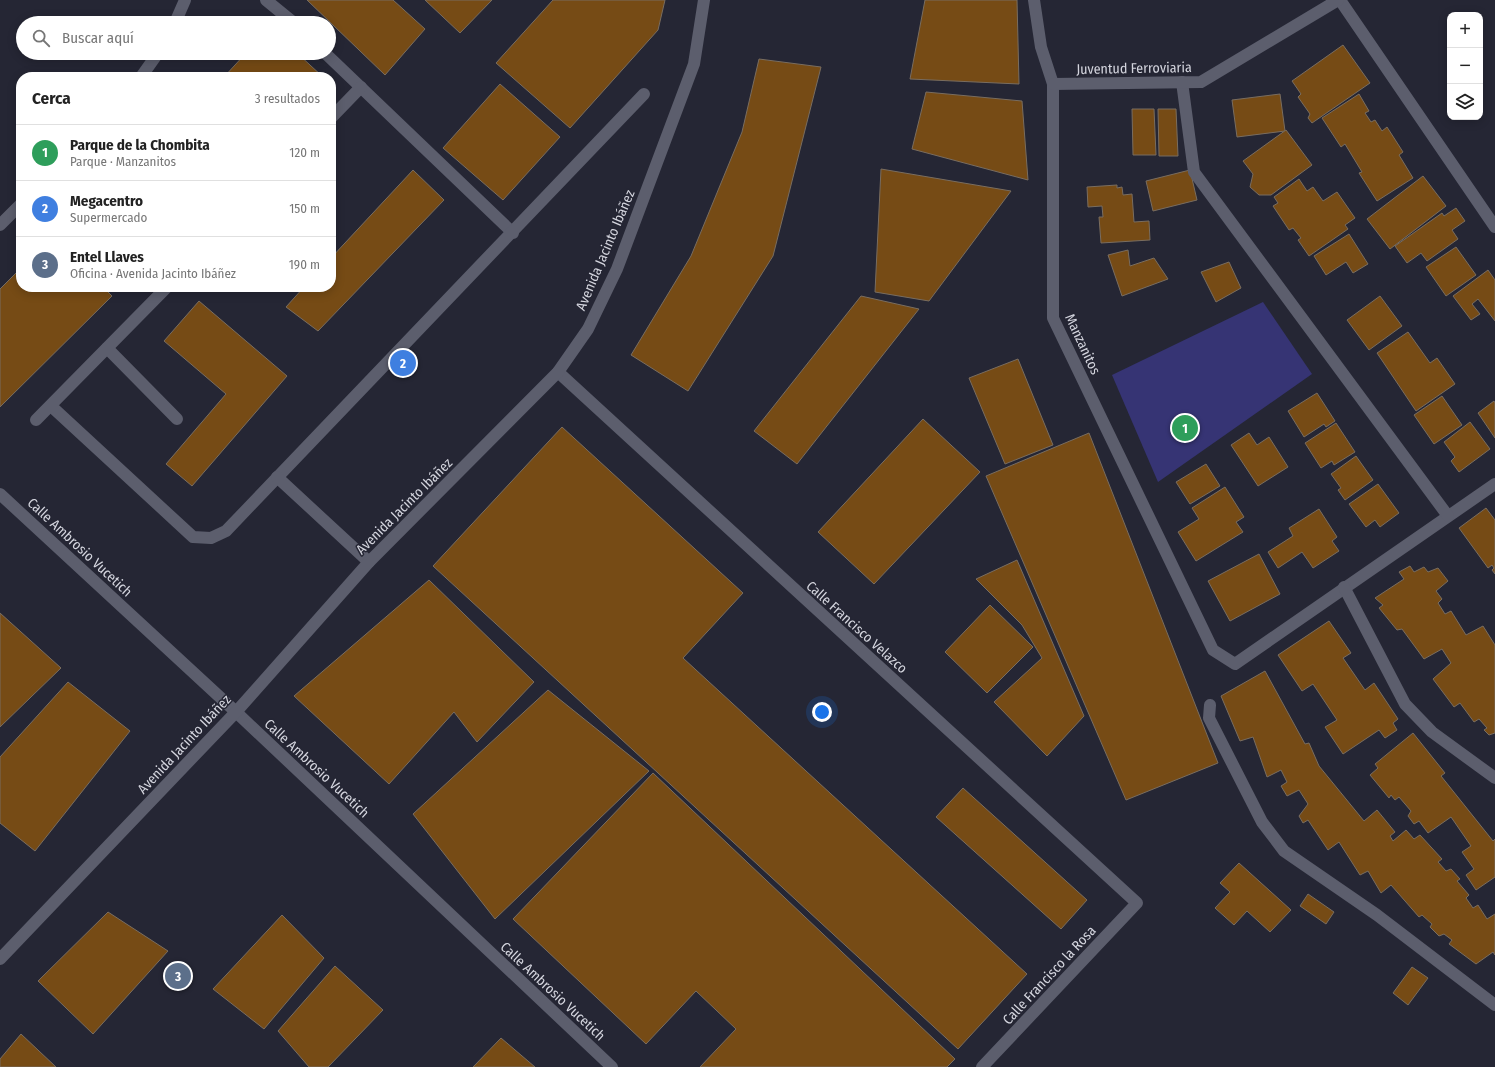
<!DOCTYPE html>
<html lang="es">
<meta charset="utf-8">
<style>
body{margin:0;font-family:"Fira Sans Condensed",sans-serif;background:#f6f6f6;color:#222}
.controls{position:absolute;right:12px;top:12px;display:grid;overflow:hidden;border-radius:8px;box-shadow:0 2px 10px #0003}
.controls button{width:36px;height:36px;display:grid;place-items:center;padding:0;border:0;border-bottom:1px solid #e0e0e0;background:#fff;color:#222;font:20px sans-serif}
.you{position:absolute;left:822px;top:712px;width:14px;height:14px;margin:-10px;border:3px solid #fff;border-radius:50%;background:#1a73e8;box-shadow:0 0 0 6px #1a73e833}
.badge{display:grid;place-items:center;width:26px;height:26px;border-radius:50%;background:#805c31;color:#fff;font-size:13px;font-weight:700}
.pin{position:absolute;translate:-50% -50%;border:2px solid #fff;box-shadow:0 1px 4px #0006}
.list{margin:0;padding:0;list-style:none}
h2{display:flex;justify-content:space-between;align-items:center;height:52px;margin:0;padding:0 16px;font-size:17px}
h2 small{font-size:13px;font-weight:400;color:#767676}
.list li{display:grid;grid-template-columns:26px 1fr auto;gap:12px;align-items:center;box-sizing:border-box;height:56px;padding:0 16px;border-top:1px solid #e0e0e0}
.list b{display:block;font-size:15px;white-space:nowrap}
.list p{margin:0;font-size:13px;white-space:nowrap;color:#767676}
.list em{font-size:13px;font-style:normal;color:#767676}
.icon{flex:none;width:22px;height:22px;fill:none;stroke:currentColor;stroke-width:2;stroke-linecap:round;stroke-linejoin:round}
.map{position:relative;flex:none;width:1495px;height:1067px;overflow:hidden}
.search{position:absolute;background:#fff;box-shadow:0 2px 10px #0003;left:16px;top:16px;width:320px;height:44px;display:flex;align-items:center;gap:10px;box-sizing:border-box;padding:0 14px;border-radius:22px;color:#767676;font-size:15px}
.panel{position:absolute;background:#fff;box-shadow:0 2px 10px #0003;left:16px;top:72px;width:320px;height:220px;border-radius:16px}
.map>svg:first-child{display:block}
.green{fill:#363474}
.building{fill:#764b15;stroke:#796d60}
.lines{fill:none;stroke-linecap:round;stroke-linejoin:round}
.minor{stroke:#5c5e6d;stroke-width:12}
.labels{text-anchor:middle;stroke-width:3;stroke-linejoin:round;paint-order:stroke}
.street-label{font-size:14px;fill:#d4d5de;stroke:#252634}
</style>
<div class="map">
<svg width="1495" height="1067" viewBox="0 0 1495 1067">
<rect width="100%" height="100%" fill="#252634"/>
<polygon class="green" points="1263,302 1312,374 1158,482 1112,375"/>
<g class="building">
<polygon points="307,0 393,0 425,29 385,75"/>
<polygon points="425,0 492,0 460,33"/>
<polygon points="553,0 665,0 658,30 570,128 496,63"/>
<polygon points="925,0 1017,0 1019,84 910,79"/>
<polygon points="1343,45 1370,83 1312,123 1308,118 1310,114 1298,97 1301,94 1292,81"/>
<polygon points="246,53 297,53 323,77 224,77"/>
<polygon points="759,59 821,67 773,256 688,391 631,355 691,256 742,132"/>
<polygon points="500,84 560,137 503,200 443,148"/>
<polygon points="926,92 1022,101 1028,180 912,149"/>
<polygon points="1280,94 1285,131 1237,137 1232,100"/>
<polygon points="1359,94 1369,111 1365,113 1371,122 1375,120 1382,131 1387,127 1403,152 1399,155 1413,178 1377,201 1359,173 1362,172 1345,144 1341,147 1322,118"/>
<polygon points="1132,109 1154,109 1156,155 1133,155"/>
<polygon points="1158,109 1176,109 1178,156 1159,156"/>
<polygon points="1286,130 1312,165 1271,195 1259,195 1250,187 1253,174 1243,161"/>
<polygon points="881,169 1011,191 929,301 875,292"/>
<polygon points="413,170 444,200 318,331 286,307 304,287 331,287 331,258"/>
<polygon points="1190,170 1197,200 1153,211 1146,181"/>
<polygon points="1423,176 1446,206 1390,249 1367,219"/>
<polygon points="1299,179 1307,191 1313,187 1323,201 1337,192 1355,218 1345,225 1348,229 1309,256 1298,240 1301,238 1293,228 1289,230 1273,206 1278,203 1274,197"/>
<polygon points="1117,185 1117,188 1122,187 1123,195 1132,194 1134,222 1149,221 1150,240 1101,243 1099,217 1103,217 1102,206 1088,207 1087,187"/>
<polygon points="1456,208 1465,221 1452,230 1458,239 1427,261 1421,253 1407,263 1395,246 1442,213 1444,216"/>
<polygon points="1349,234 1368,264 1353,273 1346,262 1326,275 1314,256"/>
<polygon points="1456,247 1476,275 1446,296 1426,267"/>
<polygon points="1128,250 1130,266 1154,258 1168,279 1122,296 1108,255"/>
<polygon points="1229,262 1241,288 1216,302 1201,272"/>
<polygon points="21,268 21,287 103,287 112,296 0,407 0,289"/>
<polygon points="1488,270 1495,280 1495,321 1478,299 1472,304 1480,314 1471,320 1453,296"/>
<polygon points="861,296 919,309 797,464 754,431"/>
<polygon points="1380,296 1402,326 1369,350 1347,320"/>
<polygon points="199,301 287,376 192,486 166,464 226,394 164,341"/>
<polygon points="1408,332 1430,363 1437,358 1455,384 1416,411 1377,353"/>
<polygon points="1018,359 1053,445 1005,464 969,378"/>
<polygon points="1317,393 1335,421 1326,427 1324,424 1304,437 1288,411"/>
<polygon points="1442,396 1462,425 1434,444 1414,415"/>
<polygon points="1494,401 1495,403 1495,438 1478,413"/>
<polygon points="923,419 980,472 874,584 818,532"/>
<polygon points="1470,422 1490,449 1459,472 1451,461 1455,457 1444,442"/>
<polygon points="1336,423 1355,452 1334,465 1332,461 1321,468 1305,443"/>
<polygon points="562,427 743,593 683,658 1027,974 958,1049 433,566"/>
<polygon points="1089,433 1218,763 1126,800 986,476"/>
<polygon points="1249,433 1257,445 1269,437 1288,467 1258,486 1231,445"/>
<polygon points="1356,456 1373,480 1345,500 1338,490 1341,488 1331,474"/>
<polygon points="1206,464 1220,486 1190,504 1176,482"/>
<polygon points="1378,484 1399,513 1380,527 1375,520 1366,527 1349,504"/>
<polygon points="1225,487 1244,517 1236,522 1243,532 1196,561 1178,532 1199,519 1192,508"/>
<polygon points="1486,508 1495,520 1495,574 1492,570 1494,568 1492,565 1488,568 1459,528"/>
<polygon points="1319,509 1337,537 1332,541 1339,551 1313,568 1302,552 1278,568 1268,552 1293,536 1289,528"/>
<polygon points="1259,554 1280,594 1230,621 1208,581"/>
<polygon points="1017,560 1084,716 1047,756 994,702 1042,658 1022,625 976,579"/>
<polygon points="1410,566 1414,572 1424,567 1428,572 1438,568 1448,581 1436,591 1442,599 1438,603 1445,614 1451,611 1466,635 1483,626 1495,645 1495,733 1489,735 1484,730 1487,728 1479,719 1474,722 1460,703 1454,707 1433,679 1451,663 1442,649 1424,659 1402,629 1397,630 1379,608 1383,605 1375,598 1404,579 1399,572"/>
<polygon points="429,580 534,682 477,742 454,712 389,784 294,696"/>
<polygon points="990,605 1033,647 987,693 945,652"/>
<polygon points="0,613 61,668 0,727"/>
<polygon points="1329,621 1351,653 1343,658 1365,690 1374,683 1398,719 1393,723 1397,730 1385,738 1379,730 1343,754 1325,727 1337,720 1313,684 1302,691 1278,655"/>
<polygon points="1265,671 1305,744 1309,743 1319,766 1364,821 1377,810 1395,832 1390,836 1393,841 1406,830 1414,839 1420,835 1442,859 1438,862 1446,871 1451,869 1460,879 1457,881 1469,895 1466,898 1473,908 1478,905 1487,919 1495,914 1495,955 1493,952 1476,964 1449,944 1452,940 1444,934 1439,936 1430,927 1432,924 1422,915 1419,917 1391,885 1381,893 1368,871 1360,875 1339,842 1328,850 1308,820 1303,823 1299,816 1308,804 1299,790 1287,796 1281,786 1287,782 1281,770 1267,777 1253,737 1240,741 1221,696"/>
<polygon points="68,682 130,731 35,851 0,823 0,757"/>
<polygon points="548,690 649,771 495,919 413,814"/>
<polygon points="1413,733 1445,773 1441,776 1493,841 1495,839 1495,877 1476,890 1466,875 1474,869 1462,852 1471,846 1451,817 1428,833 1419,821 1414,824 1408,816 1411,811 1399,797 1395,800 1391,795 1389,798 1370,775 1378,768 1375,764"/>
<polygon points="653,773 955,1059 947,1067 700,1067 736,1029 696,991 646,1044 513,919"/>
<polygon points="963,788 1087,900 1061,929 936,817"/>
<polygon points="1239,863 1291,910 1270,932 1247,911 1234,925 1215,908 1230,892 1220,883"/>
<polygon points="1308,894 1334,912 1326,924 1300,906"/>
<polygon points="108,912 168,951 93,1034 38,981"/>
<polygon points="282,915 324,958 264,1029 213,989"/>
<polygon points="335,966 383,1010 328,1067 309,1067 278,1031"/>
<polygon points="1412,967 1428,978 1408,1005 1393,993"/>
<polygon points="21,1034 56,1067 0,1067 0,1059"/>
<polygon points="501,1038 535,1067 473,1067"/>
</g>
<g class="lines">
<g class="minor">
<polyline points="266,0 294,23"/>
<polyline points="1034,0 1041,47 1053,84 1053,318 1213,650 1235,664 1495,484"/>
<polyline points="1340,0 1495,227"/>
<polyline points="175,23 185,0"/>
<polyline points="325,53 513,233"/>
<polyline points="141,77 158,53"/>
<polyline points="1182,82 1194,172 1448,516"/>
<polyline points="1053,84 1201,82 1338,0"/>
<polyline points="331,118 361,87"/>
<polyline points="0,225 21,204"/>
<polyline points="107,348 177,419"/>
<polyline points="558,372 1137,903 982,1067"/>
<polyline points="51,406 193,537 211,538 226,531 644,94"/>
<polyline points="36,420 167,287"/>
<polyline points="277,477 369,562"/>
<polyline points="0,494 236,712 612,1067"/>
<polyline points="1344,587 1405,704 1432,732 1495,778"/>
<polyline points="1210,705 1209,718 1262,822 1284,851 1377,915 1495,1005"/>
<polyline points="0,959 236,712 369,562 558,372 588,329 617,269 694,64 704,0"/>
</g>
</g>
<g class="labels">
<g class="street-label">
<text transform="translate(1134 68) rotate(-1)" y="5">Juventud Ferroviaria</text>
<text transform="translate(605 250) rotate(-67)" y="5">Avenida Jacinto Ibáñez</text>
<text transform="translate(1083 344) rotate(65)" y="5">Manzanitos</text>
<text transform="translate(404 506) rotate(-45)" y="5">Avenida Jacinto Ibáñez</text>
<text transform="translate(80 547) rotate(43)" y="5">Calle Ambrosio Vucetich</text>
<text transform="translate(857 627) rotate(42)" y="5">Calle Francisco Velazco</text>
<text transform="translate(184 744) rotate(-47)" y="5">Avenida Jacinto Ibáñez</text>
<text transform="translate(317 768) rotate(43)" y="5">Calle Ambrosio Vucetich</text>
<text transform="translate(1049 975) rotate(-47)" y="5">Calle Francisco la Rosa</text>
<text transform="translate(553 991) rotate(43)" y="5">Calle Ambrosio Vucetich</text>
</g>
</g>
</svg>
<div class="controls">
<button>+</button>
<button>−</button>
<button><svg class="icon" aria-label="layers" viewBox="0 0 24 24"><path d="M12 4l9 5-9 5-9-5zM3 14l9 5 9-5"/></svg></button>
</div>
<div class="you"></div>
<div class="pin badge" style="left:1185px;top:428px;background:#2e9e5b">1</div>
<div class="pin badge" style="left:403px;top:363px;background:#3f7fe0">2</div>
<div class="pin badge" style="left:178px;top:976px;background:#5c6f8a">3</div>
<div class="search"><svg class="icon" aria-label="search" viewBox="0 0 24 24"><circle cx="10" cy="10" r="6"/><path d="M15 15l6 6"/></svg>Buscar aquí</div>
<section class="panel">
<h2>Cerca<small>3 resultados</small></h2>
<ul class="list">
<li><span class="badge" style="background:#2e9e5b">1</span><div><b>Parque de la Chombita</b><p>Parque · Manzanitos</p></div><em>120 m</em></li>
<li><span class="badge" style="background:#3f7fe0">2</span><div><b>Megacentro</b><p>Supermercado</p></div><em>150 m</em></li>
<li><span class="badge" style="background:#5c6f8a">3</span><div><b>Entel Llaves</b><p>Oficina · Avenida Jacinto Ibáñez</p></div><em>190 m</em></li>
</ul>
</section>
</div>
